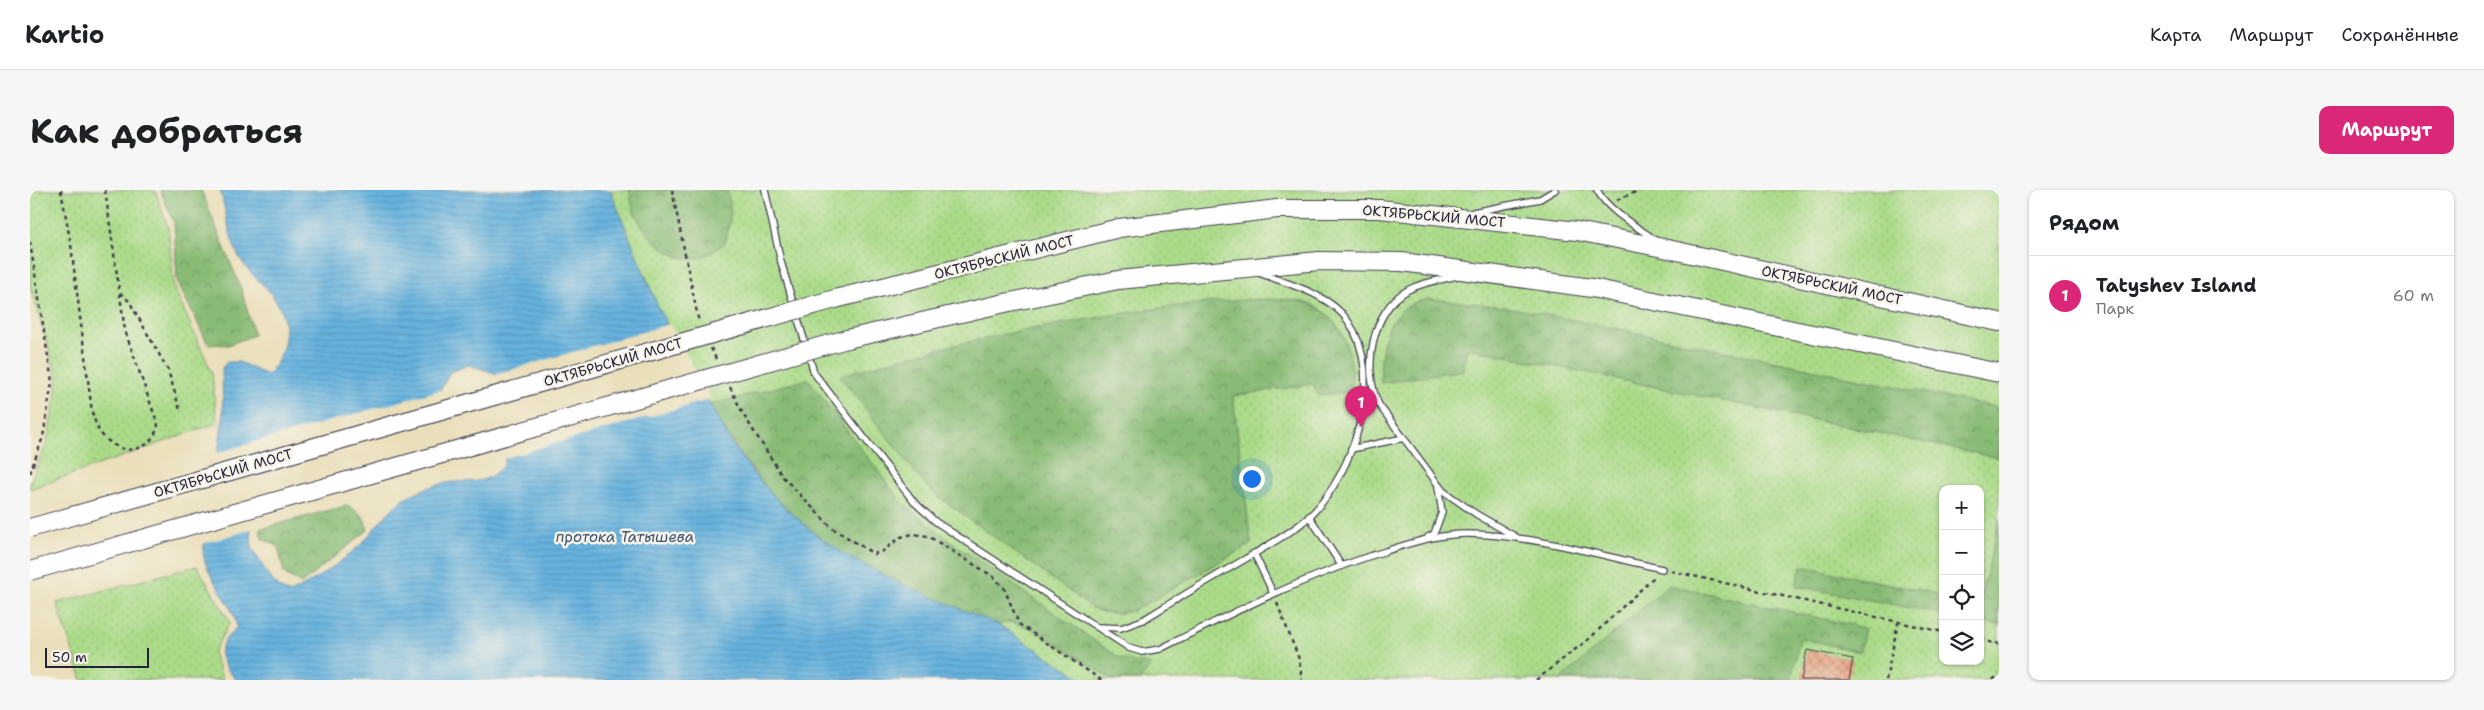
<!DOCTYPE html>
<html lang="ru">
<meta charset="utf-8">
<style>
body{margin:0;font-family:"Shantell Sans",sans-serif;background:#f6f6f6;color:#202124}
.controls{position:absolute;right:15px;bottom:15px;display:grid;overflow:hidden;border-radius:10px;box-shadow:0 1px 4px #0004}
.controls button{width:45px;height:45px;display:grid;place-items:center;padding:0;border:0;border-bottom:1px solid #e0e0e0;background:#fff;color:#202124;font:25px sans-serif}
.scale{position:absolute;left:15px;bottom:12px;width:104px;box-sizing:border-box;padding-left:5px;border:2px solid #22223b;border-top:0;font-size:14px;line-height:18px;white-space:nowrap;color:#22223b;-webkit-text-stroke:4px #f7f3e8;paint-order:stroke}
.you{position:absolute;left:1221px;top:288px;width:18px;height:18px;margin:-12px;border:4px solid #fff;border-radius:50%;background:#1a73e8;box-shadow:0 0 0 8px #1a73e833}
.badge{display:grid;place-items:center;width:32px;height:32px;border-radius:50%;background:#db2777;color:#fff;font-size:16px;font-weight:700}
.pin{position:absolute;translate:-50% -41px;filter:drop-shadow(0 1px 2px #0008)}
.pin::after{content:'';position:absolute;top:26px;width:18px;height:15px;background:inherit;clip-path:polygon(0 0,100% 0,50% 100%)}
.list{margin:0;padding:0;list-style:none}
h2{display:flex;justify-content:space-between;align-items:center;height:65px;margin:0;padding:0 20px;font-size:21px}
h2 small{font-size:16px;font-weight:400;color:#757577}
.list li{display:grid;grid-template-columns:32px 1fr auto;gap:15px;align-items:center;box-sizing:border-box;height:80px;padding:0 20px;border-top:1px solid #e0e0e0}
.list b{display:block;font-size:19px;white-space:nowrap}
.list p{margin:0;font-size:16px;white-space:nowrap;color:#757577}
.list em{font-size:16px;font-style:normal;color:#757577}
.icon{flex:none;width:28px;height:28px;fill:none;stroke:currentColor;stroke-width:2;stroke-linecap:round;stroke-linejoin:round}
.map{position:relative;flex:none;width:1969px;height:490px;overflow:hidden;border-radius:10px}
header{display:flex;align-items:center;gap:30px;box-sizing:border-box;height:70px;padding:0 25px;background:#fff;border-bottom:1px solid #e0e0e0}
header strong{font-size:24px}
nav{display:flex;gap:28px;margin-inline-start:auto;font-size:18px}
.intro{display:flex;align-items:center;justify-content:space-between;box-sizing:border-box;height:120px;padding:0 30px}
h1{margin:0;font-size:35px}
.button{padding:12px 22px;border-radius:10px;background:#db2777;color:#fff;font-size:18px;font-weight:700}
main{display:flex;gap:30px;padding:0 30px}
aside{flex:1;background:#fff;border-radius:10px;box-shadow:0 1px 4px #0004}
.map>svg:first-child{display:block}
.grass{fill:url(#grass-dots);stroke:#667e62;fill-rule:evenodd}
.forest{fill:url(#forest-crowns);stroke:#556e58}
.water{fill:url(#water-rules);stroke:#446a8d;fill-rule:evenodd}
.pier{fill:#eadfba}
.building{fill:url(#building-cross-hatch)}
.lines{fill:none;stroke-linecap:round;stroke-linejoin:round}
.service-casing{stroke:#403e4e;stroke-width:8}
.primary-casing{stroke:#403e4e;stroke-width:20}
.path{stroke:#403e4e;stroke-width:2.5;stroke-dasharray:4 4;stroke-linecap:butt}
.service{stroke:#fff;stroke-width:5.5}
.primary{stroke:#fff;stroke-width:18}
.primary-bridge-casing{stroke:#403e4e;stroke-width:20;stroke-linecap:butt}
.primary-bridge{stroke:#fff;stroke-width:18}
.labels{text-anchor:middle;stroke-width:5;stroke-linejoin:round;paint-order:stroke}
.street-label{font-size:14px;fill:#22223b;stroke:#f7f3e8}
.water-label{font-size:15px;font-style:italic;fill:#3a5574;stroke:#f7f3e8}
</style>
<header>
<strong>Kartio</strong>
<nav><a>Карта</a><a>Маршрут</a><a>Сохранённые</a></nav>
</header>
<div class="intro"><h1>Как добраться</h1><a class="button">Маршрут</a></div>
<main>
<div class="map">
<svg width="1969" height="490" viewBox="0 0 1969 490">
<defs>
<pattern id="grass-dots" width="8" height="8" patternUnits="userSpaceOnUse" patternTransform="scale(1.25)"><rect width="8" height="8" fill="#abdb89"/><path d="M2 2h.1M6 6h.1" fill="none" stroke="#93bc77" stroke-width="1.8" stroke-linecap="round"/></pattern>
<pattern id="forest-crowns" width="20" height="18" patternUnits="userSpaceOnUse" patternTransform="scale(1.25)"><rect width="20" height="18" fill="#88bb75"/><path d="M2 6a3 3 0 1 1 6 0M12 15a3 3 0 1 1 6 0" fill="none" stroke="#6f9861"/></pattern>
<pattern id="water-rules" width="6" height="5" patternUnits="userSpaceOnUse" patternTransform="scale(1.25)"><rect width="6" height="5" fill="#66b3df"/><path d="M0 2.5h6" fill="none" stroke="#5491b6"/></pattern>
<pattern id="building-cross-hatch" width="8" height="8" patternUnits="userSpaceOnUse" patternTransform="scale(1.25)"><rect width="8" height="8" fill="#e8a27f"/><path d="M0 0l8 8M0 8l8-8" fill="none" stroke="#bc8469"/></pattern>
</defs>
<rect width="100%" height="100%" fill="#f7f3e8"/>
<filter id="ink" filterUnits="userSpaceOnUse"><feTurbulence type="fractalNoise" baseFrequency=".02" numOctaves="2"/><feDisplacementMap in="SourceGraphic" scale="10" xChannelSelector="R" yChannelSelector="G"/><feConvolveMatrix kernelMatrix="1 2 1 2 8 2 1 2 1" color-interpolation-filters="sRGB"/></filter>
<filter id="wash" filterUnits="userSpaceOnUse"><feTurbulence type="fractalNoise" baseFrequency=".0096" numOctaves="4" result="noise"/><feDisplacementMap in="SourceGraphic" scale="20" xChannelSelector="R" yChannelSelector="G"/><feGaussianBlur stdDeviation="1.12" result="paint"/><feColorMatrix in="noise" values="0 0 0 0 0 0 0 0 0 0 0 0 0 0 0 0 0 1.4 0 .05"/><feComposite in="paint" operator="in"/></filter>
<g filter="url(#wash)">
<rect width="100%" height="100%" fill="#eadfba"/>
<g class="grass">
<polygon points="0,0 125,0 138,37 144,98 182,183 187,233 0,299 0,293 17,253 28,189 0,97"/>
<path d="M580,0H1969V490H1054L967,434L876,396L699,250L629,119ZM1913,299H1950V471H1913Z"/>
<polygon points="167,376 200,432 183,463 193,490 52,490 27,413"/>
</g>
<g class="forest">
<polygon points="130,0 171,0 212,101 224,145 198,155 178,154 147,91 144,33"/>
<path d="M599,0H697C703,19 700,34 695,53C688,57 680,64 672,67C643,77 612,43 603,19C601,13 601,6 599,0Z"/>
<path d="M1245,109C1257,110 1269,110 1280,114C1314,128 1325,168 1321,202L1288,205L1283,194L1203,206L1221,354L1112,416C1095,425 1084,425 1065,420L906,305L892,291L810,186C882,163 956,147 1031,134C1102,121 1173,110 1245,109Z"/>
<path d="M1401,109L1476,117L1564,134L1969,218V268L1437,158L1433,180L1351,193C1349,156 1356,113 1401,109Z"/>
<path d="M778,189L870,310L881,320L920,351L1088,467C1101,474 1109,471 1122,475L1110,490H1083L1001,438L980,432L967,434C916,414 863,394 817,366C757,330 713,275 680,215Z"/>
<polygon points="318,315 333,326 338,340 271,394 254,383 248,356 232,349 230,339"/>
<polygon points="1969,330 1969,435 1950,432 1950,412"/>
<polygon points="1771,376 1913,405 1913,424 1766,396"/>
<polygon points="1639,395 1835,438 1830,462 1770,448 1761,490 1530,490"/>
</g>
<path class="water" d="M190,0H580L629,119L699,250L723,283L755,318L787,345L817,366L876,396L967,434L1054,490H206C187,468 184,458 207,437C202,409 177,390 173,363L193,227L192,178L197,172H209L237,185C258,165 261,131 244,108C233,92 215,81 207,63C198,43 196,21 190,0ZM439,175L465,183L480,211L474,275C457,293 449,291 427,292C412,292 392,299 379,306C360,317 348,335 334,351C321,366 277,396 259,403L248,397L238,385L222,358L219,305L238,268L404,212L420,182Z"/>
<g class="pier">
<polygon points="640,134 681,209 472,269 478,211 463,185"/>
<polygon points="414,199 406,214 239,270 221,305 223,339 172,354 186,263"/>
</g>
<g id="blocks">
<polygon class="building" points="1777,460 1823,469 1819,490 1771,490"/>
</g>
</g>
<g filter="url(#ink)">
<use href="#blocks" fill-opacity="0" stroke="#403e4e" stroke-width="1"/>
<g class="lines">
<defs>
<g id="service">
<path d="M735,0L751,72L784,183L884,312L906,332L1099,458L1112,462L1130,459C1204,422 1277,385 1356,361C1383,352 1410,344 1438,344C1503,345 1569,365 1632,379"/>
<path d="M1567,0C1579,22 1606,36 1627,51"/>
<polyline points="1443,22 1510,9 1525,0"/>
<path d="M1427,86C1411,90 1392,92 1378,100C1341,120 1332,180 1349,215L1413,301L1446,324L1486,347"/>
<polyline points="1321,259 1374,248"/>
<polyline points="1279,326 1311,375"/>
<polyline points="1398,347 1404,344 1412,322 1408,297"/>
<polyline points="1224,363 1243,403"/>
<path d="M1068,437L1091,438L1113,430C1147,409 1182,388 1217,368C1238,355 1262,343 1280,326C1324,283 1356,186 1318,131C1300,104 1258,94 1229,83"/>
</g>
<g id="primary">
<polyline points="805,109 1089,38 1247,19 1350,19 1547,41 1638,59 1969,132"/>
<polyline points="817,149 975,113 1088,90 1289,71 1372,72 1562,98 1969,183"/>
</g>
</defs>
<use href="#service" class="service-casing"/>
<use href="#primary" class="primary-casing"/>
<g class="path">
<path d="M31,0L41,55L62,222C65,231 67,240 74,247C93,267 121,263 128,235L95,141L75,0"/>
<polyline points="642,0 669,133"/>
<polyline points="1587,10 1610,0"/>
<polyline points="0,52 22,192 13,247 0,283"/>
<polyline points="90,103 99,111 138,180 150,220"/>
<polyline points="681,158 687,171"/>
<polyline points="700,197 713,224 753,287 802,338 844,364 853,361 871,347 883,344 898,346 964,387 974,398 989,434 1071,490"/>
<polyline points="1641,381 1913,442"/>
<polyline points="1247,413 1269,469 1272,490"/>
<polyline points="1950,450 1969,454"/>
<polyline points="1506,490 1560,448 1624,387"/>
<polyline points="1856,490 1868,433"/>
<polyline points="1963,490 1969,484"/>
</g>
<use href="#service" class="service"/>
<use href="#primary" class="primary"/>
<defs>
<g id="primary-bridge">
<polyline points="0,338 805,109"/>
<polyline points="0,381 817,149"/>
</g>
</defs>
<use href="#primary-bridge" class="primary-bridge-casing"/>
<use href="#primary-bridge" class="primary-bridge"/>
</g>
</g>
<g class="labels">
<g class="street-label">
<text transform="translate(1404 26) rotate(5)" y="5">ОКТЯБРЬСКИЙ МОСТ</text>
<text transform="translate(974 67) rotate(-14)" y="5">ОКТЯБРЬСКИЙ МОСТ</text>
<text transform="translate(1802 95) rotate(12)" y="5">ОКТЯБРЬСКИЙ МОСТ</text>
<text transform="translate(583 172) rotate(-16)" y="5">ОКТЯБРЬСКИЙ МОСТ</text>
<text transform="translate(193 283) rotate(-16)" y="5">ОКТЯБРЬСКИЙ МОСТ</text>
</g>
<g class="water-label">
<text x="595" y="352">протока Татышева</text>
</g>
</g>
</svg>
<div class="controls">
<button>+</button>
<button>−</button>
<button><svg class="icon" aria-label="locate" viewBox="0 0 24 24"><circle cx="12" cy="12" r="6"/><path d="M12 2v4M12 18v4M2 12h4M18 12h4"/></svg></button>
<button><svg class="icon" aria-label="layers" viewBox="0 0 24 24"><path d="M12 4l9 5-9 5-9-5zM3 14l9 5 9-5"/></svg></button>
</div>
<div class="scale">50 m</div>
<div class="you"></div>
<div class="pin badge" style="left:1331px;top:237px">1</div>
</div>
<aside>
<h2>Рядом<small></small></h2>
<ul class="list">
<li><span class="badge">1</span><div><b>Tatyshev Island</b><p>Парк</p></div><em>60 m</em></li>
</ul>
</aside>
</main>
